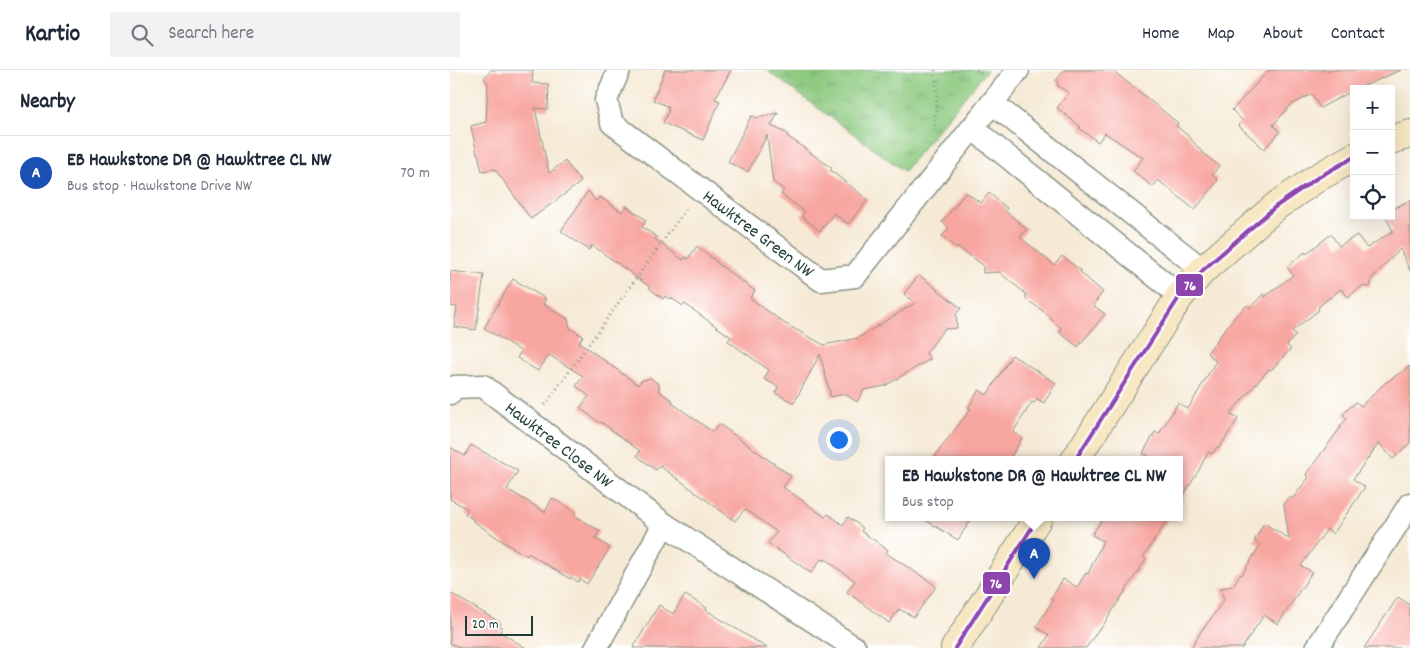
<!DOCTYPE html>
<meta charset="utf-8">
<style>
body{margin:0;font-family:Dekko,sans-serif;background:#f2f2f3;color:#1f2937}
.controls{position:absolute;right:15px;top:15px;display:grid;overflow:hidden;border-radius:0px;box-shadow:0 5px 20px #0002}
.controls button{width:45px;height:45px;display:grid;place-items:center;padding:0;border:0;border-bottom:1px solid #e0e1e3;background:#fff;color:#1f2937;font:25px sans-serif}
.scale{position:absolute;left:15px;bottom:12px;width:68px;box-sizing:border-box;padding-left:5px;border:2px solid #1f3d34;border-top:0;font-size:14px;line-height:18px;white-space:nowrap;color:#1f3d34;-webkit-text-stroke:4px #fff;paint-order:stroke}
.you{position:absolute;left:388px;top:369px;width:18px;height:18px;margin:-12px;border:4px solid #fff;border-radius:50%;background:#1a73e8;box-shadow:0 0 0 8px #1a73e833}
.badge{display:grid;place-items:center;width:32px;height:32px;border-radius:50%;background:#db2777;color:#fff;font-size:16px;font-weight:700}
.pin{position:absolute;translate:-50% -41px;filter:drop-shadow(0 1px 2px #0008)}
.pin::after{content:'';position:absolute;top:26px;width:18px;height:15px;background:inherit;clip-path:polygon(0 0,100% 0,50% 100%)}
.popup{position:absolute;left:435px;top:386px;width:298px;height:65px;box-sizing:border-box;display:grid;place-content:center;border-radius:0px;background:#fff;filter:drop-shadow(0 1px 4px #0005);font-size:16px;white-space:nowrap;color:#747a83}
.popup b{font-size:19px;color:#1f2937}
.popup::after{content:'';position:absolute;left:50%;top:100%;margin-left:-10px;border:10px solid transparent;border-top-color:#fff}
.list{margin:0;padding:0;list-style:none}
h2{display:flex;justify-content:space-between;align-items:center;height:65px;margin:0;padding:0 20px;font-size:21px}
h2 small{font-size:16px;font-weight:400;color:#747a83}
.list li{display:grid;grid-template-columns:32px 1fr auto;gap:15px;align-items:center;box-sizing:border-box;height:75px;padding:0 20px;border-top:1px solid #e0e1e3}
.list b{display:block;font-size:19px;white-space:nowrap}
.list p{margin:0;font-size:16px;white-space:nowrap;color:#747a83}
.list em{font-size:16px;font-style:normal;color:#747a83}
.icon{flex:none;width:28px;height:28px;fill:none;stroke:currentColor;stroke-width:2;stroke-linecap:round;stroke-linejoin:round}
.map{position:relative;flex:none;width:960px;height:578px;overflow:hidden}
header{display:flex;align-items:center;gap:30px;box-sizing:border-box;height:70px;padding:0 25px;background:#fff;border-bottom:1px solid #e0e1e3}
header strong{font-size:24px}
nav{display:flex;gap:28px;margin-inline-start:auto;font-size:18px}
.search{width:350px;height:45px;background:#f2f2f3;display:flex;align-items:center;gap:12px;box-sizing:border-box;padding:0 18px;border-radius:0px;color:#747a83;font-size:19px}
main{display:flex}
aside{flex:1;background:#fff}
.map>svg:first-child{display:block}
.park{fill:url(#park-tufts);stroke:#56845a}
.building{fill:#f8a6a0}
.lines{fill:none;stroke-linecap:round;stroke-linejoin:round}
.street-casing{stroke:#8a9485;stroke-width:25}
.secondary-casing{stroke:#8a9485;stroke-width:30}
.path{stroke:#8a9485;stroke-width:3;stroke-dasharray:1 4;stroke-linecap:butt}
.street{stroke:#fff;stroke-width:22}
.secondary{stroke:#f7e8c3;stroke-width:28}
.bus-1-casing{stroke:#fff;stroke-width:8}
.bus-1{stroke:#8e44ad;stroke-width:4}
.labels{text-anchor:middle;stroke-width:5;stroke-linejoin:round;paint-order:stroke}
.street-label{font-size:18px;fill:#1f3d34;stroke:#fff}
.line-badge{stroke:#fff;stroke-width:2}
.badge-label{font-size:14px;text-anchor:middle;font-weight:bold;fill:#fff}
</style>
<header>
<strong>Kartio</strong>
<div class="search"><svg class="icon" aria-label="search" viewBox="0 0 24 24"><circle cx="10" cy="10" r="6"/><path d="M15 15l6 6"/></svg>Search here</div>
<nav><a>Home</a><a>Map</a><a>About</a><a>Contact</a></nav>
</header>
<main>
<aside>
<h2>Nearby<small></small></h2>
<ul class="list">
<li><span class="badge" style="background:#1a4fb4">A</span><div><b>EB Hawkstone DR @ Hawktree CL NW</b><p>Bus stop · Hawkstone Drive NW</p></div><em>70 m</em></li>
</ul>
</aside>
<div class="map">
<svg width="960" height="578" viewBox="0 0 960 578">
<defs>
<pattern id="park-tufts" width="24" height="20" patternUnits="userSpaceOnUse" patternTransform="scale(1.25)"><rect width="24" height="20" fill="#8ecb81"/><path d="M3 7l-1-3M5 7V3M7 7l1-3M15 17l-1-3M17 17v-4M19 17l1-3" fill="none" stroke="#73a66a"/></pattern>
</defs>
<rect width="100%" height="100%" fill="#fff"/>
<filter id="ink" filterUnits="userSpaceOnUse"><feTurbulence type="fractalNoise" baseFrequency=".02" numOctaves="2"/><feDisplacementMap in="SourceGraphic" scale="10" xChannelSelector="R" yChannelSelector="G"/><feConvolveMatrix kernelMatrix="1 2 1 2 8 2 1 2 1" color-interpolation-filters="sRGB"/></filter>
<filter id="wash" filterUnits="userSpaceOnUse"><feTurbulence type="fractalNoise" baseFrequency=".0096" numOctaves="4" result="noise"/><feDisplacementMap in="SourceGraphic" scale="20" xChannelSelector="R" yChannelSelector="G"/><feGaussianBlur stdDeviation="1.12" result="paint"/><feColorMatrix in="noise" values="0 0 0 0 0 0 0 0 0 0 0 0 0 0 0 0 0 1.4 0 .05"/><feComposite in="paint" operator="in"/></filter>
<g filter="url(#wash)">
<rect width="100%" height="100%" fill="#f6ead6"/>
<polygon class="park" points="320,0 537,0 454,101 319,2"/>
<g id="blocks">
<g class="building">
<polygon points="41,0 83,0 82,13 99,14 98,39 85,38 99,103 115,91 131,112 81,149 45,99 32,101 28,84 27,84 21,56 36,52 38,13 34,8"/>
<polygon points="215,0 281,0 265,29 270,31 253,70 213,53 219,40 217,40 219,37 203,30"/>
<polygon points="614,0 662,0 728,53 726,56 736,64 754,84 769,96 762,105 768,110 745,140 708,110 703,117 683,101 693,88 655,63 648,72 629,58 631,57 607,38 619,23 607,15 608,13 606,11"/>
<polygon points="819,0 951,0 907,19 904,19 904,20 870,38 862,24 841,35 823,55 830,62 814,79 788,55 793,51 782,40"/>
<polygon points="328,43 321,56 338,64 337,66 382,98 380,100 418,130 398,154 384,143 370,161 351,146 355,142 331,124 334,120 323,112 317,65 298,102 278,92 301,46 307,48"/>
<polygon points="138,121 146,131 150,127 172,142 176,136 196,150 192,157 207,167 205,169 233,190 235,187 238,189 247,176 267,192 267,193 305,221 300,228 334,253 374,275 408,268 465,233 454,224 469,205 511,238 506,244 507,258 494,259 476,283 480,289 435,316 414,320 407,332 395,324 381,327 370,284 344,333 325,323 329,317 314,309 319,300 278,271 281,267 235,234 233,236 221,228 220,229 215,226 213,229 199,218 200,217 142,175 139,180 111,161"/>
<polygon points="516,122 531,133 539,123 557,138 555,141 577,159 570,167 604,195 612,186 631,201 630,202 653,222 643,235 655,244 628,277 609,262 612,259 600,249 601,247 576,229 576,224 549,202 533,203 533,195 508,177 507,179 492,166 499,158 492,152"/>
<polygon points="960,130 960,201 950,179 922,208 920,217 912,216 898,227 891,219 869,236 868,241 842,261 846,265 837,275 841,279 821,300 819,299 780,344 788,349 769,378 767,377 762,384 758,382 749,400 729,433 729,390 705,390 693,383 705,362 709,364 728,333 738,339 766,291 757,283 783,249 797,235 800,238 813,224 815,227 843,205 837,197 855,182 856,184 881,164 889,176 907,165 917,178 943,161 936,147 941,146 941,140"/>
<polygon points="0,201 34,205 26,260 4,257 7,237 0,236"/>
<polygon points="63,209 96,229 93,234 118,249 120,258 133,266 129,272 188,315 191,311 200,308 209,314 209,321 223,331 222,333 263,362 269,354 341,406 333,417 375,447 378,444 393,455 398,447 413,458 411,461 438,480 436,483 482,513 486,517 464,547 449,539 439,553 397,522 405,511 375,489 373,491 371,489 361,503 318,473 327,462 295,439 285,451 210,396 206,400 187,386 190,381 151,352 150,353 130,338 139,326 126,316 133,306 99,285 88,301 67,288 71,281 34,258"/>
<polygon points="562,285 606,313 594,333 587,329 584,333 582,332 563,362 572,368 559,390 483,390 492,376 521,339 518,338 529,320 537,325"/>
<polygon points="960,296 960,373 943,389 929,373 903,409 915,417 883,464 877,459 851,496 862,502 828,554 814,545 792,578 741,578 753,558 754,558 774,530 771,518 783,516 790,504 792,505 810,475 804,471 814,453 839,469 834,435 838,428 843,428 859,407 856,404 891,357 890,356 897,349 893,344 906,332 911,336 935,313"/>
<polygon points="21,375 68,401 57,419 95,442 102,428 126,442 124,445 150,461 145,468 160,478 137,514 130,509 128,512 121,507 120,509 78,483 77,486 55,473 23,451 23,449 15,444 18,439 0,429 0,377 15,386"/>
<polygon points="472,448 522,448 508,470"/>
<polygon points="653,448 719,448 693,487 696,489 650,560 649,559 636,578 591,578 599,565 586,557 603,530 601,529 613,509 627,517 636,503 638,504 653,471 642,465"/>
<polygon points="0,523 51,553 49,556 52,557 50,562 76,578 11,578 0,573"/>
<polygon points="235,525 257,538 256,540 317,578 183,578 209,535 223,544"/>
<polygon points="948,527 960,535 960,578 914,578"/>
</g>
</g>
</g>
<g filter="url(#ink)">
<use href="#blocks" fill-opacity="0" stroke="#8a9485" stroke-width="1"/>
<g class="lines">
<defs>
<g id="street">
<path id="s1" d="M169,0L156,30L162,53L371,210L405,206L568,0"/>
<polyline points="542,33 753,200"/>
<polyline points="522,58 730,226"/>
<path id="s2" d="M0,323L5,317L33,316L214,454L405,578"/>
<polyline points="146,578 214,454"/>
<polyline points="867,578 960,434"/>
</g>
<g id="secondary">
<polyline points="941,70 960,64"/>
<polyline points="625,390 730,226 753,200 825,137 867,108 904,87"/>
<polyline points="505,578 588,448"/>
</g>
</defs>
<use href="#street" class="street-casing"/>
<use href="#secondary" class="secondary-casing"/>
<g class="path">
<polyline points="485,0 487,27 484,58 488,66"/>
<polyline points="526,0 534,6"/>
<polyline points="95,335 236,139"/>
</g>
<use href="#street" class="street"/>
<use href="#secondary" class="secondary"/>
<defs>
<g id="bus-1">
<polyline points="625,390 730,226 753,200 825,137 867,108 904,87"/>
<polyline points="505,578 588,448"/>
</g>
</defs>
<use href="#bus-1" class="bus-1-casing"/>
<use href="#bus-1" class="bus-1"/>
</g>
</g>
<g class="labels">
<g class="street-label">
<text dy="6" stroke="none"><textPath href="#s1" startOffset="240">Hawktree Green NW</textPath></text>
<text dy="6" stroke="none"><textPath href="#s2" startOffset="132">Hawktree Close NW</textPath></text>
</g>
</g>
<g class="line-badge">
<rect x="725" y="203" width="29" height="24" rx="5" fill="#8e44ad"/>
<rect x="532" y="501" width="29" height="24" rx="5" fill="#8e44ad"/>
</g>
<g class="badge-label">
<text x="740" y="220">76</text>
<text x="546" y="518">76</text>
</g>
</svg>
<div class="controls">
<button>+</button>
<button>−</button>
<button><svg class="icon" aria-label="locate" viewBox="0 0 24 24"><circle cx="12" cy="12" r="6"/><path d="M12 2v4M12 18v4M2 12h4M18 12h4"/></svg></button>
</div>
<div class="scale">20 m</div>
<div class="you"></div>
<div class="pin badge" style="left:584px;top:509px;background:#1a4fb4">A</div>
<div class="popup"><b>EB Hawkstone DR @ Hawktree CL NW</b>Bus stop</div>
</div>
</main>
